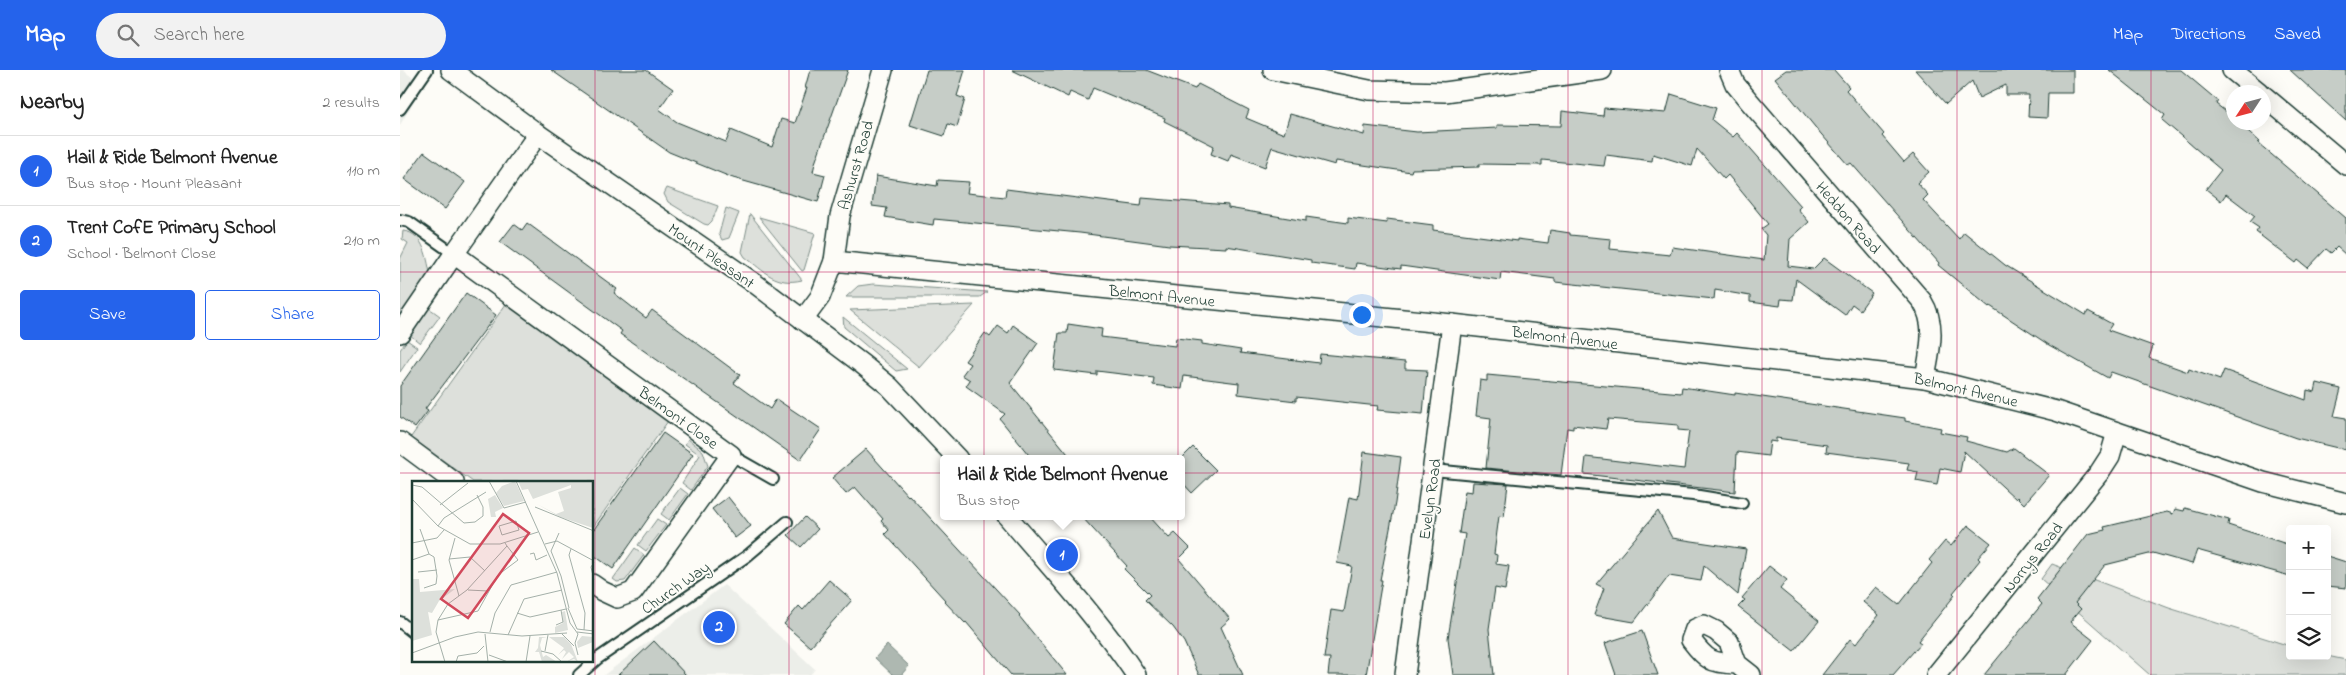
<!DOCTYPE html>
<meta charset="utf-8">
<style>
body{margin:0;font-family:"Indie Flower",sans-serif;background:#f2f2f2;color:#222}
.controls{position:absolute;right:15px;bottom:15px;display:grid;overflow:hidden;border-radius:5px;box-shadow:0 5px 20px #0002}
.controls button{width:45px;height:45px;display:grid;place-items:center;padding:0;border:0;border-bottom:1px solid #e0e0e0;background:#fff;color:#222;font:25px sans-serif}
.compass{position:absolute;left:1826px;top:15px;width:45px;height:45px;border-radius:50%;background:#fff;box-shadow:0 5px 20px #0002;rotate:234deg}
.you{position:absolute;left:961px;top:244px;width:18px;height:18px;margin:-12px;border:4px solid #fff;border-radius:50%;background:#1a73e8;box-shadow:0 0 0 8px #1a73e833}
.badge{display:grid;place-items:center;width:32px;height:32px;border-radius:50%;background:#2563eb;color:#fff;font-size:16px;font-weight:700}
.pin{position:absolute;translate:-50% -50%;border:2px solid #fff;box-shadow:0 1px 5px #0006}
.popup{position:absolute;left:540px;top:385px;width:245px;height:65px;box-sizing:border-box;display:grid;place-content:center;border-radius:5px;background:#fff;filter:drop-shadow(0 1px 4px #0005);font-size:16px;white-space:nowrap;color:#767676}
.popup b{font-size:19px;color:#222}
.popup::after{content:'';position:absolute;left:50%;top:100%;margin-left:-10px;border:10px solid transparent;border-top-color:#fff}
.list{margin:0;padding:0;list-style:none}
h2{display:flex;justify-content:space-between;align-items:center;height:65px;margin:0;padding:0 20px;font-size:21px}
h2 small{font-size:16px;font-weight:400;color:#767676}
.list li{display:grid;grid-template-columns:32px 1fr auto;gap:15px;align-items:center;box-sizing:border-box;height:70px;padding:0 20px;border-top:1px solid #e0e0e0}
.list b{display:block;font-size:19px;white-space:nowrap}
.list p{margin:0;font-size:16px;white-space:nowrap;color:#767676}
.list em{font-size:16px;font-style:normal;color:#767676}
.actions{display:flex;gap:10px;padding:15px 20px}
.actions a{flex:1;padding:11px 0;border:1px solid #2563eb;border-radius:5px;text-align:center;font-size:18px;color:#2563eb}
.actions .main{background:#2563eb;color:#fff}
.icon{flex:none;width:28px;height:28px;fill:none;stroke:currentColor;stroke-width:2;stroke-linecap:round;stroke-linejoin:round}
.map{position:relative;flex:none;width:1946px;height:605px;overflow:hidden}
header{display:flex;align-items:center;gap:30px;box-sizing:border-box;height:70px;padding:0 25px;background:#2563eb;color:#fff}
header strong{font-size:24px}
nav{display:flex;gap:28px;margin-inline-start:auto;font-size:18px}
.search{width:350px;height:45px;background:#f2f2f2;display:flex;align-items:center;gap:12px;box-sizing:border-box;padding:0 18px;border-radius:28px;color:#767676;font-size:19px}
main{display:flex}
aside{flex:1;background:#fff}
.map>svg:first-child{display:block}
.built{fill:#eceee9}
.green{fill:#dde0db;stroke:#7e8e88}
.water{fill:#aeb8b1;stroke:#75877f}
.building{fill:#c6cdc7;stroke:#1f3d34}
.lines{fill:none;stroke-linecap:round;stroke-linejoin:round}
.service-casing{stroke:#1f3d34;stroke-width:14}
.minor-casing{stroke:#1f3d34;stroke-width:22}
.service{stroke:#fdfcf7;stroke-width:10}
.minor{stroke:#fdfcf7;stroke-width:19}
.grid{fill:none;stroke:#c2185b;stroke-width:1;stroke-opacity:0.55}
.labels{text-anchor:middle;stroke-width:4;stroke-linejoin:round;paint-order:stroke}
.street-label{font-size:16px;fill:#1f3d34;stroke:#fdfcf7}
.inset-road{fill:none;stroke:#a4b0a9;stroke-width:1}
.view{fill:#d1495b;fill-opacity:0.15;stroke:#d1495b;stroke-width:2.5}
.inset-edge{fill:none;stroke:#1f3d34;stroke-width:2.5}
</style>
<header>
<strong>Map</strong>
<div class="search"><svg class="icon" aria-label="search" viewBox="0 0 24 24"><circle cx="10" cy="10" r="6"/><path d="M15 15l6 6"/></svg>Search here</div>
<nav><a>Map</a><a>Directions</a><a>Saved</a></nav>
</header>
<main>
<aside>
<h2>Nearby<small>2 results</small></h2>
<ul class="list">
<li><span class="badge">1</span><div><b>Hail &amp; Ride Belmont Avenue</b><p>Bus stop · Mount Pleasant</p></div><em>110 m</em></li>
<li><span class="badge">2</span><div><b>Trent CofE Primary School</b><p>School · Belmont Close</p></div><em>210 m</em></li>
</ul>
<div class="actions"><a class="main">Save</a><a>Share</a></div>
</aside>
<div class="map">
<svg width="1946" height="605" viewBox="0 0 1946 605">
<rect width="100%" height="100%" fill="#fdfcf7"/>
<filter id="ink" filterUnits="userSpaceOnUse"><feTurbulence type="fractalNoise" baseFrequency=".02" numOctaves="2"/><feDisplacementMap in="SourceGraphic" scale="10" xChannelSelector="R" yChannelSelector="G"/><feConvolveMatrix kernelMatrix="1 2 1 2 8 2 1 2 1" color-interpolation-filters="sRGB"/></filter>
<g filter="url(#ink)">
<g class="built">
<polygon points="0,0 3,0 23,16 0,55"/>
<polygon points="324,515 415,599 410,605 204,605"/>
</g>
<g class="green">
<polygon points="267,118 318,136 312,151 308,155 304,154 268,132 264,124"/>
<polygon points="326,138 339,143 329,168 322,170 319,164"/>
<path d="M350,144L402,210C376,216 365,202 345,187L342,182Z"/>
<polygon points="359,147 415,163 404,200 402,201"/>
<path d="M3,161C25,163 27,190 31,208L0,252V189L8,173L2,169Z"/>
<polygon points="473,214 587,222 580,227 446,227 458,216"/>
<polygon points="106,234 268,351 193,457 192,412 73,412 11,367"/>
<polygon points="574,235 519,297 450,240"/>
<polygon points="29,238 40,246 20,273 10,265"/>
<polygon points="443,247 507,299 496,301 444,257"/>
<polygon points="7,270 17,277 0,302 0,280"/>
<polygon points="288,369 303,381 308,396 291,420 282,413 300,385 285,374"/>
<polygon points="280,418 288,424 269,450 261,444"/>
<polygon points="257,449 266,455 246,481 238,475"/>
<polygon points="235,478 244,485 225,511 217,512 213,509"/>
<polygon points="1652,494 1769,538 1890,576 1890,586 1927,586 1946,590 1946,605 1750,605 1641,509"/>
</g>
<polygon class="water" points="487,575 509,596 501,605 493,605 475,588"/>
<g class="building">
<polygon points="151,0 246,0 273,19 259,39 277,52 326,72 331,60 372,77 381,49 395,53 407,18 405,18 410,0 448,0 415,93 413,102 425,105 418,132 333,108 269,82"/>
<polygon points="527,0 565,0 557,26 565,29 557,57 548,54 544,66 510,55"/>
<polygon points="612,0 746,0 795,19 798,14 849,40 846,48 884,64 890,44 964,65 965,56 1017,62 1097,58 1097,55 1161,56 1162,41 1203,46 1204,38 1266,43 1271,24 1316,38 1312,50 1333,67 1337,63 1401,136 1398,139 1409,152 1390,169 1388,196 1413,199 1424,188 1472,223 1460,240 1452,234 1445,245 1396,209 1393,230 1381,229 1380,236 1350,232 1350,226 1315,220 1314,229 1155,212 1155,209 1101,202 1100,210 1001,196 1001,199 956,193 955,199 911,193 911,190 826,176 826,178 769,175 680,163 534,149 533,155 485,147 487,138 472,136 476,106 537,116 538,110 569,112 567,123 605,127 606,119 741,136 742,128 828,135 828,138 906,151 906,147 948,153 948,148 987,153 987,149 1033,155 1033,160 1117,171 1117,169 1148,173 1150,160 1170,163 1170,165 1211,169 1210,179 1270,185 1272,177 1364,190 1366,165 1361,159 1368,154 1328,105 1324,109 1297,79 1292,96 1253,84 1252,91 1206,85 1204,96 1142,90 1142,95 1079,94 1079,97 1012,99 1011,102 936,91 935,95 872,77 865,97 831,84 828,91 811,84 814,76 764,51 765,48 693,18 688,30 670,22 668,27"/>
<polygon points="1386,0 1434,0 1449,17 1446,20 1484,64 1482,66 1504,92 1513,84 1529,102 1517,113 1528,125 1523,130 1559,169 1564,162 1605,195 1686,245 1688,241 1712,254 1708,260 1753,276 1749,288 1788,302 1789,299 1820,310 1824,300 1906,330 1907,320 1915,322 1917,313 1941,319 1934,346 1946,348 1946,380 1896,368 1711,302 1708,308 1649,275 1590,236 1589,237 1538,195 1539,193 1451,93 1448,95 1415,57 1375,8"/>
<polygon points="1515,0 1673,0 1673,23 1648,23 1647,48 1628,47 1629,25 1606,25 1606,15 1579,28 1572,11 1546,34"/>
<polygon points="1709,0 1781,0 1818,31 1816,34 1834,48 1834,52 1838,52 1860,72 1858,73 1946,148 1946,185 1937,177 1931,183 1926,179 1908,198 1898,190 1896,193 1856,162 1859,158 1850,152 1855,146 1826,124 1821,131 1806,119 1821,100 1762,50 1765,45"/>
<polygon points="1890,0 1946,0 1946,51"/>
<polygon points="24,82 65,112 45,139 4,109"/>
<polygon points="127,153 217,219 214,223 246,248 252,240 340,305 334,313 370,339 376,329 421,359 400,390 220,264 222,261 100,172 114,154 122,160"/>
<polygon points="66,223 96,245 25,339 28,341 15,358 0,347 0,316"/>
<polygon points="668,254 702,259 701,267 775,276 776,268 802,271 802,274 841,280 840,283 919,293 920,284 1005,292 1005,299 1027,300 1023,344 977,340 978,336 896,327 896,331 838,324 839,313 784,306 782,319 753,315 754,308 697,301 697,305 654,300 659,263 667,263"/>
<polygon points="613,255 638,273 610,313 672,389 632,389 600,349 605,344 566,316 570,310 562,305 570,294 565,291 585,263 590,267 598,256 608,263"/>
<polygon points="1087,305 1281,323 1282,317 1335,325 1335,323 1505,348 1505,351 1541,358 1540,362 1567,367 1566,371 1607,382 1614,378 1649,405 1624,434 1617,427 1616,429 1564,381 1560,402 1540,398 1537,415 1516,411 1518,402 1507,400 1509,393 1426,382 1427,375 1376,368 1376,372 1370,371 1368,386 1337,382 1335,422 1184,404 1186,387 1284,399 1289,361 1278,360 1278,355 1208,349 1206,359 1173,355 1173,359 1167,358 1161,405 1086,398 1091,348 1076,346 1080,310 1087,311"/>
<polygon points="263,363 293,384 213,499 192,484 192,462"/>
<polygon points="793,377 816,400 792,423 781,411 781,389"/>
<polygon points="466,379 508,426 509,425 620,545 619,546 667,605 611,605 566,552 565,553 544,531 545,530 485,464 489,460 481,451 483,449 455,417 446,424 432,408"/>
<polygon points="964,382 1001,387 995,433 980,510 982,510 966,605 928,605 930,588 924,588 931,540 944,542 952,496 937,493 949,427 958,429"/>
<polygon points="1073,412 1108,414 1104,447 1099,446 1094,484 1097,485 1096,494 1109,496 1105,520 1095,518 1089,559 1094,605 1053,605 1048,568 1065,464 1059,463 1065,421 1072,422"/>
<polygon points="328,427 351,456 335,468 312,439"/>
<polygon points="1785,438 1829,450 1828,455 1890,475 1890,506 1797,480 1792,494 1753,483 1705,495 1675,533 1681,539 1670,552 1693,570 1666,605 1584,605 1642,534 1637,529 1688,464 1705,460 1704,457 1767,442 1773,444 1775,439 1784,441"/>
<polygon points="1258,441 1272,468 1346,479 1338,525 1304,496 1301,511 1269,506 1234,552 1194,545 1204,518 1196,514"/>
<polygon points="681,446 749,446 769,468 775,463 790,478 779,489 830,549 821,557 843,605 799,605 784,572 773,557 745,530 750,525 724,499 727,496"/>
<polygon points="405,447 418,459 401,477 388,465"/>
<polygon points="1568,455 1591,473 1578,488 1580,490 1553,523 1555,525 1518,571 1521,573 1493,605 1422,605 1450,569 1456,574 1479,545 1463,532 1476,517 1499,535 1532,493 1529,490 1545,471 1551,476"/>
<polygon points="1927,486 1946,492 1946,518 1927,516"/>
<polygon points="1369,496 1387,510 1380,519 1419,551 1394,581 1338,537 1345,530 1342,528"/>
<polygon points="429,510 452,530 410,577 384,554 399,536 403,540"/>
<polygon points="1242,561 1258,605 1216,605 1205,573"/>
<polygon points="254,571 286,605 218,605"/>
</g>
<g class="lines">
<defs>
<g id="service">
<polyline points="0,39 27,0"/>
<polyline points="0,150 9,152 54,184"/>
<polyline points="331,385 373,409"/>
<polyline points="1033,400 1293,425 1342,433"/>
<polyline points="0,552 14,563"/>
<polyline points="179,605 197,589 347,486 387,452"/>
</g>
<g id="minor">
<polyline points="51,0 138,64 357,215 462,294 489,316 558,389"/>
<polyline points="873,0 969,20 1045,22 1202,0"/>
<path d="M1329,0L1335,14L1349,31L1522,231C1537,255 1530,280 1525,308"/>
<polyline points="1832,0 1859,22"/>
<polyline points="1864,26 1946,95"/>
<polyline points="54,184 138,64"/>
<polyline points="434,191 440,146 483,0"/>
<polyline points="403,250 420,227 434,191 1052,254 1525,308 1656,341 1863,412 1946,433"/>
<polyline points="0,263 54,184 331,385 233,522 217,528 202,521 192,514"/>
<polyline points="0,372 54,412"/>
<path d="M607,446C651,498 698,548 736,605"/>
<path d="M1337,594C1311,593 1307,591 1291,570L1295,559L1304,555L1316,561L1329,572L1337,594L1351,605"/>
<polyline points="1005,605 1052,254"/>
<polyline points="1536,605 1699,403 1710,386 1717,362"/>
</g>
</defs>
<use href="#service" class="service-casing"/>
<use href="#minor" class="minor-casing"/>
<use href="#service" class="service"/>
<use href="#minor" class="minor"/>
</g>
</g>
<path class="grid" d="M195,0V605M389,0V605M584,0V605M778,0V605M973,0V605M1168,0V605M1362,0V605M1557,0V605M1751,0V605M0,202H1946M0,403H1946"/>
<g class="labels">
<g class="street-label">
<text transform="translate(455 95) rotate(-74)" y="6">Ashurst Road</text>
<text transform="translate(1449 147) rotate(49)" y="6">Heddon Road</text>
<text transform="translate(312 185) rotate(35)" y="6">Mount Pleasant</text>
<text transform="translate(762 225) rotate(6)" y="6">Belmont Avenue</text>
<text transform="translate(1165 267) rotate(7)" y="6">Belmont Avenue</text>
<text transform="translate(1566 319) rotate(13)" y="6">Belmont Avenue</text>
<text transform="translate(279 347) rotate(36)" y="6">Belmont Close</text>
<text transform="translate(1029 429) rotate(-82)" y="6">Evelyn Road</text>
<text transform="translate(1632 487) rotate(-51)" y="6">Norrys Road</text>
<text transform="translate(275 517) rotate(-35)" y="6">Church Way</text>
</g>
</g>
<g transform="translate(12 411)">
<rect width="181" height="181" fill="#fdfcf7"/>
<path d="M103,0L112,20L92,25L84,12L90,5ZM106,0H181V47L148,36L125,23L144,33L152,30L146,11L159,7V4L121,18L116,8L110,9ZM83,14L91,27L83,31L84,36H79L76,18ZM0,98H7L8,111L43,108L27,120L20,132L16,131L20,154L0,160ZM153,130L156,149L143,152V146L151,142L150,131ZM170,155L181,156V161L166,167L165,161ZM127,156H135L130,157L128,164L131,176L134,174L145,181H130L127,171H123L126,167ZM137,156H152L159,163L166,181L162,178L154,181L162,176L157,171L150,178L154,171L152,169L146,174L152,167Z" fill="#dde0db"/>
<path class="inset-road" d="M77,0L92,27L114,21M104,0L145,92L158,142L166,153L163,162L166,174M0,4L10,6L52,42L63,41L71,35V26L65,14M0,18L26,45L58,63H88L126,51M28,24L56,2M123,26L182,50M104,40L107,49L90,54L87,45ZM26,45L32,37L74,11M8,48L17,73L22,76L25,95L24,103L12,107M147,52L139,70L149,95L157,127M43,57L37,79L47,115M0,62L25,57L32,49M133,63L145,60L182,80M159,68L157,74L173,132L172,149M118,73L122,72L124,79L135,74M37,78L58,76L73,90M0,79L17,73M182,81L179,86L182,99M6,91L25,89M56,109L76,110M156,127L165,148L182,150M105,132L118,136L154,128M26,139L66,130L86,94L106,79L95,65M144,144L151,141L149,129M78,151L83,132L99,104L145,91M165,151L182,153M73,153L76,181M150,153L162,165M96,154L112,118L150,109M129,170L141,173L150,181M133,170L136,154M0,172L43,156L66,151L110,155L155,152M77,174L96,181M33,181L24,151L26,139L36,123L55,109L95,65L93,62M44,181L46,175L65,172L72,165M114,181L118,155"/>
<path class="view" d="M91,33L117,52L56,137L29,118Z"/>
<rect width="181" height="181" class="inset-edge"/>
</g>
</svg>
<div class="controls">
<button>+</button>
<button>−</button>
<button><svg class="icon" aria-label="layers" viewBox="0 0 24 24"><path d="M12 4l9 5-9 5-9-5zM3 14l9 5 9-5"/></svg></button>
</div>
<svg class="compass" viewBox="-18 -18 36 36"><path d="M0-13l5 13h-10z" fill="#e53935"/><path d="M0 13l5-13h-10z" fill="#767676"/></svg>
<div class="you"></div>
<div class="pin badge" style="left:662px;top:485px">1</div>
<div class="popup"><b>Hail &amp; Ride Belmont Avenue</b>Bus stop</div>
<div class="pin badge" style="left:319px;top:557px">2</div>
</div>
</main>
